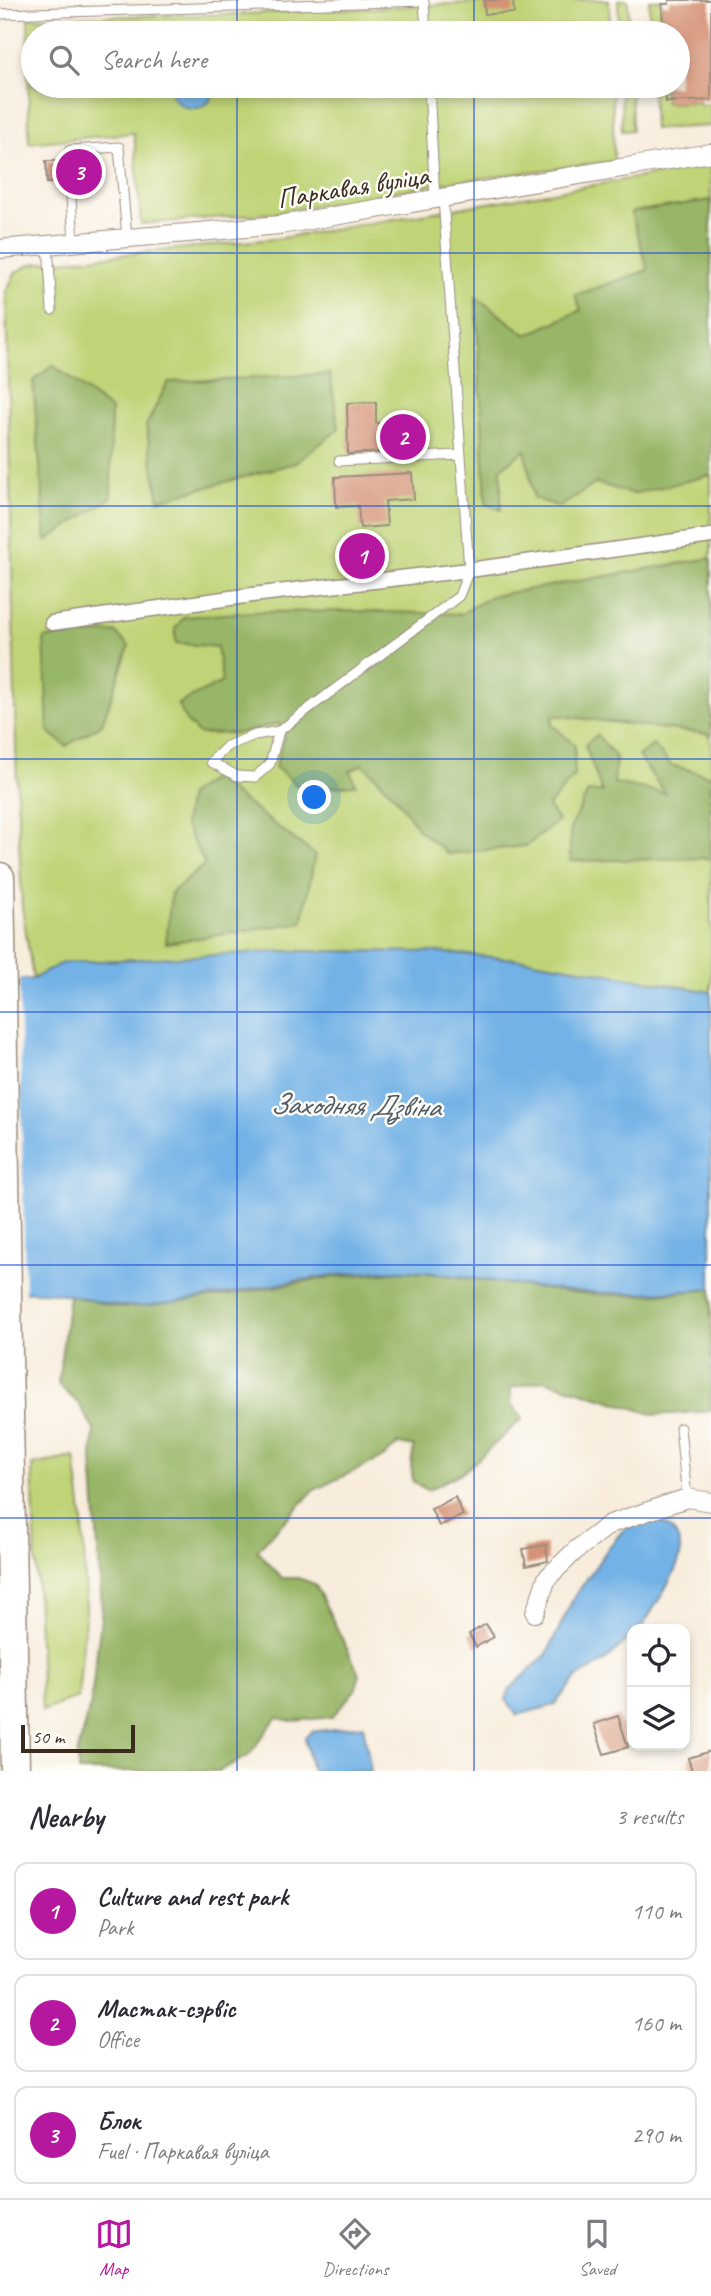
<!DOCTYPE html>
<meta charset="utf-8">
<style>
body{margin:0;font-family:Caveat,sans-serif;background:#f7f7f7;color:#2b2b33}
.controls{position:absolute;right:21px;bottom:21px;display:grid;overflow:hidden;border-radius:14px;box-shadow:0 4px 10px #0003}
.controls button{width:63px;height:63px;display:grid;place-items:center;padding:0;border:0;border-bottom:2px solid #e1e1e2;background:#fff;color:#2b2b33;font:35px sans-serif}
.scale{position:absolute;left:21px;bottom:18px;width:114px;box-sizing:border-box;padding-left:7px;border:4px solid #3b2a1e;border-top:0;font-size:19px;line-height:24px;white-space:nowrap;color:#3b2a1e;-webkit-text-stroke:5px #fdfcf7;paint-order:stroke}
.you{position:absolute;left:315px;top:798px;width:24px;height:24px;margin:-18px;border:5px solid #fff;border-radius:50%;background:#1a73e8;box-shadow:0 0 0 10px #1a73e833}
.badge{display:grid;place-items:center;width:46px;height:46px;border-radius:50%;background:#b5179e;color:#fff;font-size:23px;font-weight:700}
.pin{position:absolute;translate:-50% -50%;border:4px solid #fff;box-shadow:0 2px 7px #0006}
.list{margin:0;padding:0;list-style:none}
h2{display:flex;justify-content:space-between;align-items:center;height:91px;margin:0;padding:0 28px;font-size:30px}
h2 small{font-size:23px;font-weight:400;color:#7c7c81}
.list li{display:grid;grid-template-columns:46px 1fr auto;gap:21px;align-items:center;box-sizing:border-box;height:98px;margin:0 14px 14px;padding:0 14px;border:2px solid #e1e1e2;border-radius:14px}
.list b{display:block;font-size:26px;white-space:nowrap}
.list p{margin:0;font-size:23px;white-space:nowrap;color:#7c7c81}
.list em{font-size:23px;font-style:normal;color:#7c7c81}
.icon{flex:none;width:38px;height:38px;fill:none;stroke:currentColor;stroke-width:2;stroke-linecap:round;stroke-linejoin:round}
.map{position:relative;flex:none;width:711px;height:1771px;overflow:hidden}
.search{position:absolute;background:#fff;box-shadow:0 4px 10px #0003;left:21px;right:21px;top:21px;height:77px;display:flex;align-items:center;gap:18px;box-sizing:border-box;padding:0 24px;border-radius:38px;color:#7c7c81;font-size:26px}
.sheet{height:427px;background:#fff}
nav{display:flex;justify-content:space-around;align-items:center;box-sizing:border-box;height:98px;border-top:2px solid #e1e1e2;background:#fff;font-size:19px;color:#7c7c81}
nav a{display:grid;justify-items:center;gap:4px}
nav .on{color:#b5179e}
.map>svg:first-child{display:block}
.green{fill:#c0d477;stroke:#7e7f4a;stroke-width:2}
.forest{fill:#98b668;stroke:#6a7043;stroke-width:2}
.water{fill:#73b2e6;stroke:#576e82;stroke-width:2}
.pier{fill:#f8eddd}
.building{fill:#d59377}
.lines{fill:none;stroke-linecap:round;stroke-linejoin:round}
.service-casing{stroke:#9a8c7e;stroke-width:11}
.pedestrian-casing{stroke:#9a8c7e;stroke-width:17}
.minor-casing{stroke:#9a8c7e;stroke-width:20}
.primary-casing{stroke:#9a8c7e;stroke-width:31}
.service{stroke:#fff;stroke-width:9}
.pedestrian{stroke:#fff;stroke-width:14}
.minor{stroke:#fff;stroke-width:18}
.primary{stroke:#fff;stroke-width:28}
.grid{fill:none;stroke:#1d4ed8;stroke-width:2;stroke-opacity:0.55}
.labels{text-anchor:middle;stroke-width:5;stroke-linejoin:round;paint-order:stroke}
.street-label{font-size:28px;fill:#3b2a1e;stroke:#fdfcf7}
.water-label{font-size:30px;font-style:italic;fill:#4f5a64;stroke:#fdfcf7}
</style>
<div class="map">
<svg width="711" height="1771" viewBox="0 0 711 1771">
<rect width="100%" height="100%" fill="#fdfcf7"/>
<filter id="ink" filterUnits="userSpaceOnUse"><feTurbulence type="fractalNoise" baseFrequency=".0143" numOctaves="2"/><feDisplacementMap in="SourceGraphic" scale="14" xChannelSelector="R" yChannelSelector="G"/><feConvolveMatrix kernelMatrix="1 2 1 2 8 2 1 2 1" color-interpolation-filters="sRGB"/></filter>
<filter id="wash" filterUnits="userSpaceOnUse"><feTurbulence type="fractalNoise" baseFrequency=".00686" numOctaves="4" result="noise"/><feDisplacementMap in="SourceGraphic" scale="28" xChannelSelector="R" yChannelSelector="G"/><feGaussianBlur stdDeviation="1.57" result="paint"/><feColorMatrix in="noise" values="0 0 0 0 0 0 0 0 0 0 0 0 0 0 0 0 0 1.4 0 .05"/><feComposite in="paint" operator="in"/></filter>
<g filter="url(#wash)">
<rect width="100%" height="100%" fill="#f8eddd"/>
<g class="green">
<polygon points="536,0 609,0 610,33 33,33 33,86 612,86 614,161 445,183 275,213 141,224 134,133 29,143 28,18 244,14"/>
<polygon points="618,0 628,0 629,33 619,33"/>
<polygon points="649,0 661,0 662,33 650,33"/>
<polygon points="621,88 631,88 632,130 622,131"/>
<polygon points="652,88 664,88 665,103 699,102 700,105 711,104 711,126 654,129"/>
<polygon points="711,165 711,992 528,960 434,952 293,951 62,963 33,979 22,907 17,791 6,292 16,272 31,264 282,238"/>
<polygon points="75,1457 83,1523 86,1608 78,1697 42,1711 32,1465"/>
</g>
<g class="forest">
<polygon points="711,200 711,475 633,494 596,483 560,507 534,498 525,450 501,468 501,510 486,504 476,297 527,335 581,310 575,295 648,270 631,212"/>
<polygon points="53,365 111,410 111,498 46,541 33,381"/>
<polygon points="330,374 339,429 295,463 159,500 146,426 168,382"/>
<polygon points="711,558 711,738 708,734 553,715 552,725 575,745 574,776 548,806 558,821 526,846 448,854 419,830 395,796 363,764 350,771 356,785 303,790 275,767 284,738 279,723 242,733 199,734 186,721 178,704 222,682 217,647 176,643 175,629 184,617 253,612 350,611 461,614 491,596"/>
<polygon points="115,632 129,646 102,724 66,746 48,731 44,638"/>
<polygon points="597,735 616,757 614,783 665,793 638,756 653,745 671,765 711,776 711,858 570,861 570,829 588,792 602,792 585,745"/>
<polygon points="213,778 315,855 302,922 166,943 171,893 205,864 184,824 189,795"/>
<path d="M403,1271C479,1276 554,1296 630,1295C657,1295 684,1292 711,1289V1411L655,1415L544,1380L511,1388V1405L523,1418L465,1471L428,1490L413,1482L411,1465L414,1447L398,1444L384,1457L314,1490L257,1550L282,1578H298L315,1584L360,1675L355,1690L332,1717L293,1721L276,1718L248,1756L219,1771H79L77,1754L91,1702L102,1609L92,1459L94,1430L79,1404L58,1384L69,1295L120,1308L222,1296L325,1278Z"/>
</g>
<g class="water">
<path d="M170,86H215C214,116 172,115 170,86Z"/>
<path d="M293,951L434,952L528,960L711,992V1289C651,1294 601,1295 541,1288C496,1283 451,1272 405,1271C316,1269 229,1299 142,1306C116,1309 94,1300 69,1295C46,1291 23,1291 0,1292V980L33,979L62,963Z"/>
<path d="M648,1520C668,1521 682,1534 680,1556C679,1570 652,1610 644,1624L638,1629H632V1635L604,1662L576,1678L554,1705L517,1715L506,1699L510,1689L547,1654L573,1599L609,1547L624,1529Z"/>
<polygon points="363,1725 371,1771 312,1771 305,1738 311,1732"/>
</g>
<polygon class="pier" points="19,976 25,1295 0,1295 0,977"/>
<g id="blocks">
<g class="building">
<polygon points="484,0 513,0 514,13 485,14"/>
<polygon points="669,0 711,0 711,100 666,102 665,86 678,86 678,33 663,33 662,4 669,4"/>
<polygon points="96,155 97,188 79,189 79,182 70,176 66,178 63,183 47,183 46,161 63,161 66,167 71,168 76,165 79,156"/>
<polygon points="376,402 376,423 418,422 418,450 348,454 347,403"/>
<polygon points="412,473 414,499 385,501 387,526 360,528 358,506 336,507 335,477"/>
<polygon points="455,1497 463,1515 439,1526 431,1509"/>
<polygon points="546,1545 548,1561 526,1566 523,1549"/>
<polygon points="486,1624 494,1637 476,1647 469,1634"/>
<polygon points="618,1716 628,1747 604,1754 594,1724"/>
<polygon points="711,1751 711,1771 692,1771 688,1758"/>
</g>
</g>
</g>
<g filter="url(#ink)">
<use href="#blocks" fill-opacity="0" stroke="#9a8c7e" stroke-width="2"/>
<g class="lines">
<defs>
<g id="service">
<polyline points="0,14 424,1 426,33"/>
<polyline points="429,86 435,199"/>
<polyline points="70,161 70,150 119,147 127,237"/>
<polyline points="70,183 74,242"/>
<polyline points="48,244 52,310"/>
<polyline points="339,461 460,455"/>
<polyline points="279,731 270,764 255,777 237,776 211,762 227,746 255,735 279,731 459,596 469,570 443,198"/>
<polyline points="680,1428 687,1498"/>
</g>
<polyline id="pedestrian" points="52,623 252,595 469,570 711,536"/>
<g id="minor">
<polyline points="0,249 280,225 711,153"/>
<polyline points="535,1613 547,1578 576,1550 610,1524 687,1498 711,1502"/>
</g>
<polyline id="primary" points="0,877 15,1771"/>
</defs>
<use href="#service" class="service-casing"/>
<use href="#pedestrian" class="pedestrian-casing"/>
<use href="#minor" class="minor-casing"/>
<use href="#primary" class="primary-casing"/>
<use href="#service" class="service"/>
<use href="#pedestrian" class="pedestrian"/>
<use href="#minor" class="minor"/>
<use href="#primary" class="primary"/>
</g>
</g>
<path class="grid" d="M237,0V33M474,0V33M237,86V1771M474,86V1771M0,253H711M0,506H711M0,759H711M0,1012H711M0,1265H711M0,1518H711"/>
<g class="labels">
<g class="street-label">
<text transform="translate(353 186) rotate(-9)" y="10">Паркавая вуліца</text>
</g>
<g class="water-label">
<text transform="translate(355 1105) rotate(1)" y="10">Заходняя Дзвіна</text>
</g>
</g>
</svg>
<div class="controls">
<button><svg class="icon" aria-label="locate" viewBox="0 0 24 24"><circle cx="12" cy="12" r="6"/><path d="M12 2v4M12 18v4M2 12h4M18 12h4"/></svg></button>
<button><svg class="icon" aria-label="layers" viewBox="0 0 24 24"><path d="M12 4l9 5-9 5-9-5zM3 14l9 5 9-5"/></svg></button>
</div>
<div class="scale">50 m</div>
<div class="you"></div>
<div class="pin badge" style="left:362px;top:556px">1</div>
<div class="pin badge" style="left:403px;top:437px">2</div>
<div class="pin badge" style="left:79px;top:172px">3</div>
<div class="search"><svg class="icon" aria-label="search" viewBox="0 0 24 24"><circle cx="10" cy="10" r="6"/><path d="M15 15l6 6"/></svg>Search here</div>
</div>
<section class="sheet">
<h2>Nearby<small>3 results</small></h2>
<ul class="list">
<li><span class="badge">1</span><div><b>Culture and rest park</b><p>Park</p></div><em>110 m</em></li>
<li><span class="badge">2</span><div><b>Мастак-сэрвіс</b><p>Office</p></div><em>160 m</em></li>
<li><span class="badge">3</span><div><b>Блок</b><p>Fuel · Паркавая вуліца</p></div><em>290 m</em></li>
</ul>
</section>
<nav>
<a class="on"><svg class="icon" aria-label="map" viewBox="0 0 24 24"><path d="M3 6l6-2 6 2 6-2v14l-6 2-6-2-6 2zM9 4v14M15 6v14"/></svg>Map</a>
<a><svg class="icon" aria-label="directions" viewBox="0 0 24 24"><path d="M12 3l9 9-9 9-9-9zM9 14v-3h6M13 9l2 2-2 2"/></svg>Directions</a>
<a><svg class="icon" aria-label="saved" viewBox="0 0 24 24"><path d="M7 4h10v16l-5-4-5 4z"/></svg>Saved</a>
</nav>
